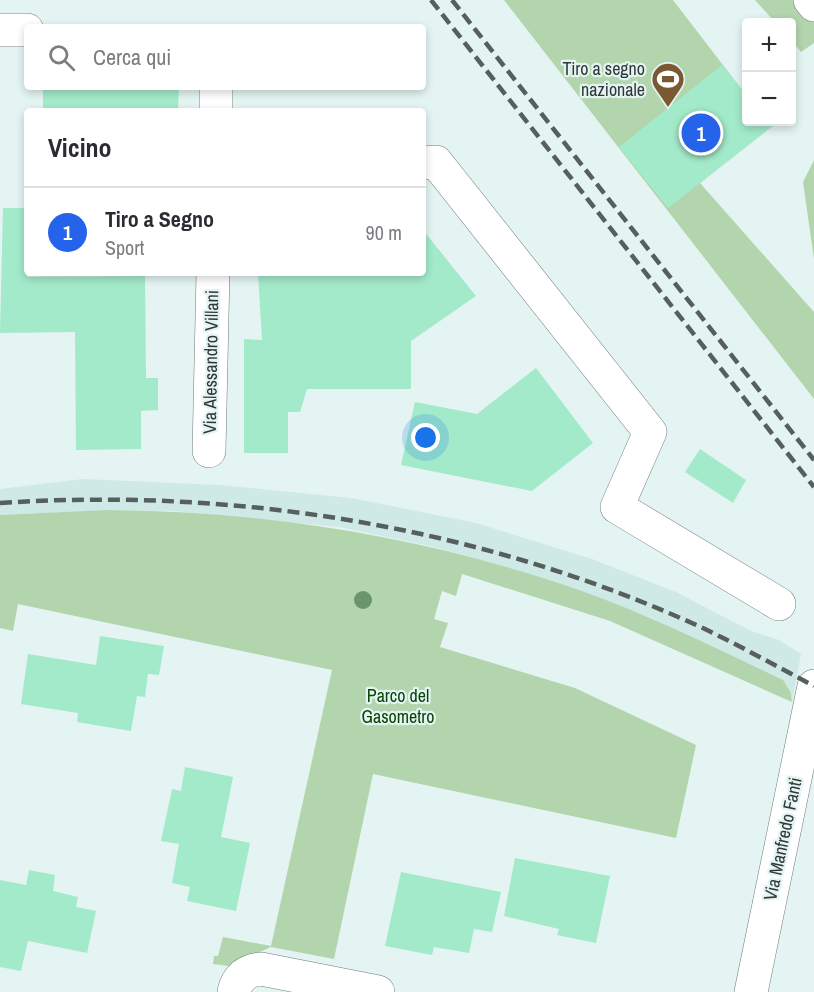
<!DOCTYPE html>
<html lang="it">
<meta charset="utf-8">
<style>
body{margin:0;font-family:"Archivo Narrow",sans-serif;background:#f2f2f3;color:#2b2b33}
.controls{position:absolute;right:18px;top:18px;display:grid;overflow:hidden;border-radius:6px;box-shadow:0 3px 9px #0003}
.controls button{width:54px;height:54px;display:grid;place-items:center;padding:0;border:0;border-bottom:2px solid #e1e1e2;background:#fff;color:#2b2b33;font:30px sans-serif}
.you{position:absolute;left:426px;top:438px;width:21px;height:21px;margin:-15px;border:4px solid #fff;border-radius:50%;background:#1a73e8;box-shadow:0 0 0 9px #1a73e833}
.badge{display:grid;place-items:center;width:39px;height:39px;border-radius:50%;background:#2563eb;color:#fff;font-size:20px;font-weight:700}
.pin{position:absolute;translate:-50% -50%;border:3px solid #fff;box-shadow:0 2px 6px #0006}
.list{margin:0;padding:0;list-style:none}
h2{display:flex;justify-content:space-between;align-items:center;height:78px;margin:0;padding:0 24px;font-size:26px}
h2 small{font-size:20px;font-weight:400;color:#7c7c81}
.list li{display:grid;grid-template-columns:39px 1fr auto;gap:18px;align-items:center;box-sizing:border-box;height:90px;padding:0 24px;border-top:2px solid #e1e1e2}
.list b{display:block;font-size:22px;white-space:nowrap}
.list p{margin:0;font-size:20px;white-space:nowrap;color:#7c7c81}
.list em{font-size:20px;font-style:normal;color:#7c7c81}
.icon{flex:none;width:33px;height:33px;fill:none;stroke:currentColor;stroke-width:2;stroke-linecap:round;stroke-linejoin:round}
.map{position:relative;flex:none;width:814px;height:992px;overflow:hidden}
.search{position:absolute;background:#fff;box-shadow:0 3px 9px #0003;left:24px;top:24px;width:402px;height:66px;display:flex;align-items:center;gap:15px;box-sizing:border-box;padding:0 21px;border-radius:6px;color:#7c7c81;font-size:22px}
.panel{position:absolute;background:#fff;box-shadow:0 3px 9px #0003;left:24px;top:108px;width:402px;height:168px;border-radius:6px}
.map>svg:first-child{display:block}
.built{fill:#cfe9e6}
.green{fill:#b2d5ad}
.building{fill:#a3eaca}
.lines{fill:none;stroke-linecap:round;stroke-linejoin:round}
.minor-casing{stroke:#6d7c7a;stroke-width:34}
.minor{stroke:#fff;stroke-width:33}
.rail{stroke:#565f5e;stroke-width:4.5;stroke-dasharray:12 6;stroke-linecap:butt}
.tree{fill:#6b946d}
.labels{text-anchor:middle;stroke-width:4.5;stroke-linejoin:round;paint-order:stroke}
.poi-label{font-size:18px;fill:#303736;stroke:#e3f4f2;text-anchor:end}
.street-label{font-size:18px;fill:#303736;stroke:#e3f4f2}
.park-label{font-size:18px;fill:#084600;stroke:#e3f4f2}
</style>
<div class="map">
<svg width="814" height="992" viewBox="0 0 814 992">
<rect width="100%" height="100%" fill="#e3f4f2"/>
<polygon class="built" points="83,479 220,485 351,498 476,523 592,559 676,592 751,631 779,640 801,654 792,702 791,693 581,591 516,570 430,546 339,527 174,511 106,510 0,515 0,489"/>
<g class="green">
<polygon points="504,0 673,0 746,95 746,122 767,122 771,127 700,183 814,312 814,399"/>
<polygon points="755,0 810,0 814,5 814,43 801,52 792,41 792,22 775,22"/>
<polygon points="814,160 814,259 803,182"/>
<path d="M106,510C268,511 426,537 579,590C649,615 716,648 783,680L791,693L792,702L610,621L462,574L456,596L442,591L434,619L448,623L440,647L575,688L696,745L676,838L373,774L334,959L271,947L229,966L213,964L214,956H218L223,937L271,946L332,670L18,604L13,631L0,628V515Z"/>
</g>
<g class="building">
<polygon points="722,65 747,96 747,122 778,122 668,208 619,147"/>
<polygon points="43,87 179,87 178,111 43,111"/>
<polygon points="3,208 27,208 27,277 145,276 146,378 158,378 158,410 141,411 141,449 76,450 75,332 0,333"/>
<polygon points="423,230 476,296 411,341 411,389 307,389 300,412 288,412 288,453 244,453 244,339 262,340 258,273 423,273"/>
<polygon points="536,368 593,443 532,491 401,465 415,402 477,414"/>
<polygon points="700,449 746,480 733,503 685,472"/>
<polygon points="100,636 164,646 159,675 148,674 145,697 137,696 131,731 77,722 78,713 21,704 28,654 96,665"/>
<polygon points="185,767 233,777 221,837 250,843 236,911 187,901 190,887 172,883 179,844 161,841 172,789 181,791"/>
<polygon points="515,858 610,876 596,943 557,935 559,929 504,916"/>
<polygon points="29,870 55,875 53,891 78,897 76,907 96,911 87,953 28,941 21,971 0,967 0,880 26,885"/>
<polygon points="401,872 501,892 492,932 474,929 469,953 434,947 432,955 385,946"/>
</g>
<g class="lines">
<defs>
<g id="minor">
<polyline points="810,0 814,5"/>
<polyline points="0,30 27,30"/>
<polyline points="216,111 216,87"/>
<polyline points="423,163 436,162 650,432 617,507 779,604"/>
<polyline points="209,451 213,273"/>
<path d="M234,992C237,978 246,970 261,969L378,992"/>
<polyline points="751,992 814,686"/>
</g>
</defs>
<use href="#minor" class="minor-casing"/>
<use href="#minor" class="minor"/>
<g class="rail">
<polyline points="431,0 814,487"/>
<polyline points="452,0 814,460"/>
<path d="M0,503C241,487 486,528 705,629C742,647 778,667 814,686"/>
</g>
</g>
<circle class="tree" cx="363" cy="600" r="9"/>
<defs>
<symbol id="stadium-pin" viewBox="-11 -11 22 30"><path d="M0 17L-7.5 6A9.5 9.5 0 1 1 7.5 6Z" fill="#7a5830" stroke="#e3f4f2"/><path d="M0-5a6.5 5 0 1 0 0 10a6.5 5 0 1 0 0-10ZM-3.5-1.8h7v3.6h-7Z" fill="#fff"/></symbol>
</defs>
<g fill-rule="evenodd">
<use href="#stadium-pin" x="649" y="60" width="38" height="52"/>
</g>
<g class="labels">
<g class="poi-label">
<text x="645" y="75">Tiro a segno<tspan x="645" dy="21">nazionale</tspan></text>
</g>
<g class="street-label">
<text transform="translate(211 362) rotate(-89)" y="6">Via Alessandro Villani</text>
<text transform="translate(783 839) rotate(-78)" y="6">Via Manfredo Fanti</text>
</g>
<g class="park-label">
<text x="398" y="702">Parco del<tspan x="398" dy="21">Gasometro</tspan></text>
</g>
</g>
</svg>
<div class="controls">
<button>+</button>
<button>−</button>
</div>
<div class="you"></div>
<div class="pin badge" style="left:701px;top:133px">1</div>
<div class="search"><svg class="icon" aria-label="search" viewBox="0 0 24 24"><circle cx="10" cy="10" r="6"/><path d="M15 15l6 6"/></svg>Cerca qui</div>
<section class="panel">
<h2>Vicino<small></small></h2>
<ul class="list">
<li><span class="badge">1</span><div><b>Tiro a Segno</b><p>Sport</p></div><em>90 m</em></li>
</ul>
</section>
</div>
